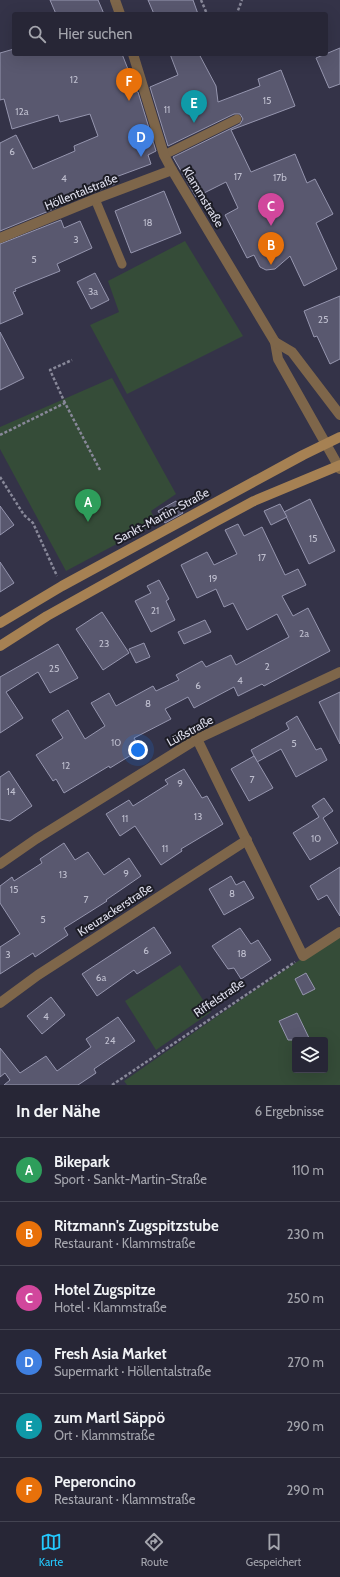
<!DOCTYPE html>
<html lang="de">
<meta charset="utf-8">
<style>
body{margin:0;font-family:Cabin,sans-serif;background:#2f2e3e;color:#f1f3f6}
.controls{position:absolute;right:12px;bottom:12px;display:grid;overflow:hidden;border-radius:4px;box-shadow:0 4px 16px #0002}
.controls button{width:36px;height:36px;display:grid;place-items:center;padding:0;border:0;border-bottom:1px solid #434351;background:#272636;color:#f1f3f6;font:20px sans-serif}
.you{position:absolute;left:138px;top:750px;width:14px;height:14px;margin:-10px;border:3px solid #fff;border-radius:50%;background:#1a73e8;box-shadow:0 0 0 6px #1a73e833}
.badge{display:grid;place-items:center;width:26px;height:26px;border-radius:50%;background:#24c9fe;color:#fff;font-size:13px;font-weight:700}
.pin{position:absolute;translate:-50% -33px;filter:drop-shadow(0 1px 2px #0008)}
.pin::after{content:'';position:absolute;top:21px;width:14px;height:12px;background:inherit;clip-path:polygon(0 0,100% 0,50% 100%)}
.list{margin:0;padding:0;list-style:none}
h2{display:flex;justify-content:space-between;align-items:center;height:52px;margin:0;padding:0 16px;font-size:17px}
h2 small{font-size:13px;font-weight:400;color:#a4a5ad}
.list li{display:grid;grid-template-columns:26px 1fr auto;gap:12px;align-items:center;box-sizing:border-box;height:64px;padding:0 16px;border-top:1px solid #434351}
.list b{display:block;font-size:15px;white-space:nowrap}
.list p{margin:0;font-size:13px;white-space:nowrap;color:#a4a5ad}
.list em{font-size:13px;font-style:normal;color:#a4a5ad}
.icon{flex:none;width:22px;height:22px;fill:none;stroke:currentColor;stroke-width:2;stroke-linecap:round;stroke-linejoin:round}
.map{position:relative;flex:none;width:340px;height:1085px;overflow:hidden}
.search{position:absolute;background:#272636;box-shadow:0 4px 16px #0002;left:12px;right:12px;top:12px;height:44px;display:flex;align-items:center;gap:10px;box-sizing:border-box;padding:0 14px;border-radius:4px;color:#a4a5ad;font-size:15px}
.sheet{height:436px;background:#272636}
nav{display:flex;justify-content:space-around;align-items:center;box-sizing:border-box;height:56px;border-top:1px solid #434351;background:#272636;font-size:11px;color:#a4a5ad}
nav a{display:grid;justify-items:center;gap:2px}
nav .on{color:#24c9fe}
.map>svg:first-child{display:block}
.green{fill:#354c38;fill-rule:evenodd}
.building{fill:#59586f;stroke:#9696af}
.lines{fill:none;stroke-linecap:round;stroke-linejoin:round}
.path{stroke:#889;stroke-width:2.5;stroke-dasharray:3 2;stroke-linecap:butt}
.service{stroke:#7e664a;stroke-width:9}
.minor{stroke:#7e664a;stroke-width:10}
.secondary{stroke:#a68153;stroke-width:10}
.labels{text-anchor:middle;stroke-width:4;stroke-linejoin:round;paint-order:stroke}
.number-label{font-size:10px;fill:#bebece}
.street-label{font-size:12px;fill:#e0e0ee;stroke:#1c1c25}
</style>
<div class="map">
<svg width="340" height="1085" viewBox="0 0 340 1085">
<rect width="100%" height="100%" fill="#343348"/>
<g class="green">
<polygon points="185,241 243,336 127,394 90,325 119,312 108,281"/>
<polygon points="112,378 176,494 151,511 156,523 66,571 0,449 0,427"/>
<path d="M340,933V1085H127L124,1081L258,988ZM295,1040H325V1070H295Z"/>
<polygon points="180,965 211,1012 156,1050 125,1001"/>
</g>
<g class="building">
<polygon points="50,0 98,0 104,14 56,14"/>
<polygon points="148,0 193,0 198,14 154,14"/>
<polygon points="340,48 340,84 329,88 316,58"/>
<polygon points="14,49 14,54 122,54 137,92 138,92 156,151 148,155 151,164 113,178 115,184 95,192 93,186 54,204 56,208 0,231 0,143 16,135 33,169 75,151 74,146 98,136 90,114 60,122 58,115 12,129 4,99 0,100 0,53"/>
<polygon points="170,54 199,54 216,86 218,102 260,86 258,79 281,70 295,106 231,130 251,172 295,154 307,183 315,179 333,214 316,223 337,269 304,286 290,256 275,269 266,270 260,267 254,255 247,258 225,215 238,208 226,182 196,197 173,157 240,124 243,119 240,114 234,114 168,146 150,87 178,75"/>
<polygon points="164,191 181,233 131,253 115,211"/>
<polygon points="61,220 64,228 80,221 92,248 57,264 60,271 15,289 16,291 13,292 23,314 0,324 0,244"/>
<polygon points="95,273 109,300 91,309 77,282"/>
<polygon points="340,296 340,359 330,364 317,336 314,337 304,311"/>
<polygon points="0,332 24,378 0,390"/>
<polygon points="310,499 335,551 309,564 284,512"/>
<polygon points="176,501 183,513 165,523 158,511"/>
<polygon points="280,504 287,517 271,525 264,511"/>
<polygon points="0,506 14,525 0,535"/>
<polygon points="238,524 244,536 262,527 285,575 298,569 306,585 282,596 293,616 308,608 330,651 264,686 262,684 238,696 234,687 194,708 188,697 165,709 171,719 134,738 141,749 110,768 109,766 64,793 56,779 53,781 36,755 63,738 52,720 68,710 85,739 105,726 91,703 109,693 116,706 153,686 156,691 179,680 176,675 202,661 206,667 231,655 236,665 289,637 277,614 247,630 233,603 224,607 216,589 197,598 181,565 207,552 214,565 237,554 225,530"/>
<polygon points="0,562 14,583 0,592"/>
<polygon points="159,580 169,599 166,601 175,620 151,632 135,601 151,593 147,586"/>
<polygon points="102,612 129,653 103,670 76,629"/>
<polygon points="205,620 211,632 184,644 178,632"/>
<polygon points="144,643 150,657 136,663 129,649"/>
<polygon points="58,644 78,678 50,693 38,672 6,692 23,718 0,733 0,677"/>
<polygon points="340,692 340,744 319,702"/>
<polygon points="297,716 316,750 321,748 327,760 296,777 281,749 257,762 251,750 289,729 286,723"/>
<polygon points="254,756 273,788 249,801 231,769"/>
<polygon points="184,769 202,798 207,796 223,824 181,849 182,851 161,865 135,826 120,836 106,814 129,800 133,806 168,784 165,780"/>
<polygon points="9,771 32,806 10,821 0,819 0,777"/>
<polygon points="324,798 333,811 323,818 338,843 310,860 293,833 319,817 312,806"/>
<polygon points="64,843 75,860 88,852 104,875 129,858 141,876 106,900 107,901 64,928 68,935 35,957 33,953 0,974 0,947 20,934 0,903 0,886 12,877 14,881 42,863 40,859"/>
<polygon points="340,867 340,916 327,895 318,900 310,886"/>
<polygon points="231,876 236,885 244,881 254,898 224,915 209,889"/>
<polygon points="154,927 171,953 137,974 134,970 97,996 82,974"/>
<polygon points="240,928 251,944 258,940 271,960 241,979 234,968 228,969 212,946"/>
<polygon points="306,973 315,989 303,995 295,979"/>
<polygon points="51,997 65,1015 42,1034 27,1016"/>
<polygon points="297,1013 310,1040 288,1040 279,1021"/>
<polygon points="118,1017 135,1041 94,1069 96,1073 78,1085 4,1085 10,1080 5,1073 0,1077 0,1048 20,1073 46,1056 57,1071 91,1047 86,1039"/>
</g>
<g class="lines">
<g class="path">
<polyline points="201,0 207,14"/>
<polyline points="235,14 237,13 242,0"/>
<polyline points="65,403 50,370 72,360"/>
<polyline points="0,435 65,403 100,470"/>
<polyline points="0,477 24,515 33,523 57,576"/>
<polyline points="112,1085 295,962"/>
</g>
<g class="service">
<polyline points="164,155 237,119"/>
<polyline points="95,199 122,264"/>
</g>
<g class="minor">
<polyline points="115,0 120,14"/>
<polyline points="133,54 164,155 172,170 275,342 278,359 340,469"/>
<polyline points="0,238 95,199 172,170"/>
<polyline points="275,342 292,352 340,415"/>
<polyline points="197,739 303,956 340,932"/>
<polyline points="0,864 36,839 197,739 340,672"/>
<polyline points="0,1003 38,975 247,840"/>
</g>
<g class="secondary">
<polyline points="0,623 62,586 303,455 340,437"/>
<polyline points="0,646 47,616 215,522 254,501 340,465"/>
</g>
</g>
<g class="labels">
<g class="number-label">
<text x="74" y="83">12</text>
<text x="267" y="104">15</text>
<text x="167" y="113">11</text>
<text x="22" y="115">12a</text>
<text x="12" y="155">6</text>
<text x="238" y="180">17</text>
<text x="280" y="181">17b</text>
<text x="64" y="182">4</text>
<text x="148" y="226">18</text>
<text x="76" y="243">3</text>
<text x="34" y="263">5</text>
<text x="93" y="295">3a</text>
<text x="323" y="323">25</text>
<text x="313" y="542">15</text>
<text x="262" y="561">17</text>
<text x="213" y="582">19</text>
<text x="155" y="614">21</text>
<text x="304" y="637">2a</text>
<text x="104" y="647">23</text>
<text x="267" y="670">2</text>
<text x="54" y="672">25</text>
<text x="240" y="684">4</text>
<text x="198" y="689">6</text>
<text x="148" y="707">8</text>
<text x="116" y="746">10</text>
<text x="294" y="747">5</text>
<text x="66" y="769">12</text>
<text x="252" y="783">7</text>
<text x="180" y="787">9</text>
<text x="11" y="795">14</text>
<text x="198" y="820">13</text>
<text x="125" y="822">11</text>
<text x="316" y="842">10</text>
<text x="165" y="852">11</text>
<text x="126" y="877">9</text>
<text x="63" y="878">13</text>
<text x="14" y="893">15</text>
<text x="232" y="897">8</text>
<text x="86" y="903">7</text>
<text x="43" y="923">5</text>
<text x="146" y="954">6</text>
<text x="242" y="957">18</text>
<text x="8" y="958">3</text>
<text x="101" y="981">6a</text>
<text x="46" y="1020">4</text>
<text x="110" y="1044">24</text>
</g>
<g class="street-label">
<text transform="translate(81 192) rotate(-22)" y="4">Höllentalstraße</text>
<text transform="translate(203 197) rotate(59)" y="4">Klammstraße</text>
<text transform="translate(162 516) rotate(-28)" y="4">Sankt-Martin-Straße</text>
<text transform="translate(190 731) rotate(-29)" y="4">Lüßstraße</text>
<text transform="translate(115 910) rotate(-33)" y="4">Kreuzackerstraße</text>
<text transform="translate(219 998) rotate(-34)" y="4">Riffelstraße</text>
</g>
</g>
</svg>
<div class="controls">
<button><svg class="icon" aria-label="layers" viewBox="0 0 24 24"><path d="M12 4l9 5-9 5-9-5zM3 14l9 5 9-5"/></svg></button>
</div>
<div class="you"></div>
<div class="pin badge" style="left:88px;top:522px;background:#2e9e5b">A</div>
<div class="pin badge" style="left:271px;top:265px;background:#e8710a">B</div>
<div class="pin badge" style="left:271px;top:226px;background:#d1479c">C</div>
<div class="pin badge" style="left:141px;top:157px;background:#3f7fe0">D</div>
<div class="pin badge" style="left:194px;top:123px;background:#0f9aa8">E</div>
<div class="pin badge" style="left:129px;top:101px;background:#e8710a">F</div>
<div class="search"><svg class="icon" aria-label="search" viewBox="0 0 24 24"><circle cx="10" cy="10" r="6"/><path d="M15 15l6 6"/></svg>Hier suchen</div>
</div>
<section class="sheet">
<h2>In der Nähe<small>6 Ergebnisse</small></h2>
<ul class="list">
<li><span class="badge" style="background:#2e9e5b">A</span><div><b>Bikepark</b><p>Sport · Sankt-Martin-Straße</p></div><em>110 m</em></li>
<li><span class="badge" style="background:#e8710a">B</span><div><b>Ritzmann's Zugspitzstube</b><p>Restaurant · Klammstraße</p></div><em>230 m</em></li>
<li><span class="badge" style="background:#d1479c">C</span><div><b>Hotel Zugspitze</b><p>Hotel · Klammstraße</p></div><em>250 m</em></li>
<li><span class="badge" style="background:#3f7fe0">D</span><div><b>Fresh Asia Market</b><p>Supermarkt · Höllentalstraße</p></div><em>270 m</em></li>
<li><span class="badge" style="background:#0f9aa8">E</span><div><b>zum Martl Säppö</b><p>Ort · Klammstraße</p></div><em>290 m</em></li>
<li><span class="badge" style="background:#e8710a">F</span><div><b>Peperoncino</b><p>Restaurant · Klammstraße</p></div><em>290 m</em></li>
</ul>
</section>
<nav>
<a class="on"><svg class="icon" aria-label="map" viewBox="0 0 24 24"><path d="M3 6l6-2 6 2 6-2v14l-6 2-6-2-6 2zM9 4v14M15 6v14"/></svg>Karte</a>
<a><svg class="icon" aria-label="directions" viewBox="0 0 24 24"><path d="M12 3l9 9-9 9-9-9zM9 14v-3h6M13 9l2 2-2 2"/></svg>Route</a>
<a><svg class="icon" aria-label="saved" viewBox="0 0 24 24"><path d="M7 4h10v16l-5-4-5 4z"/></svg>Gespeichert</a>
</nav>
